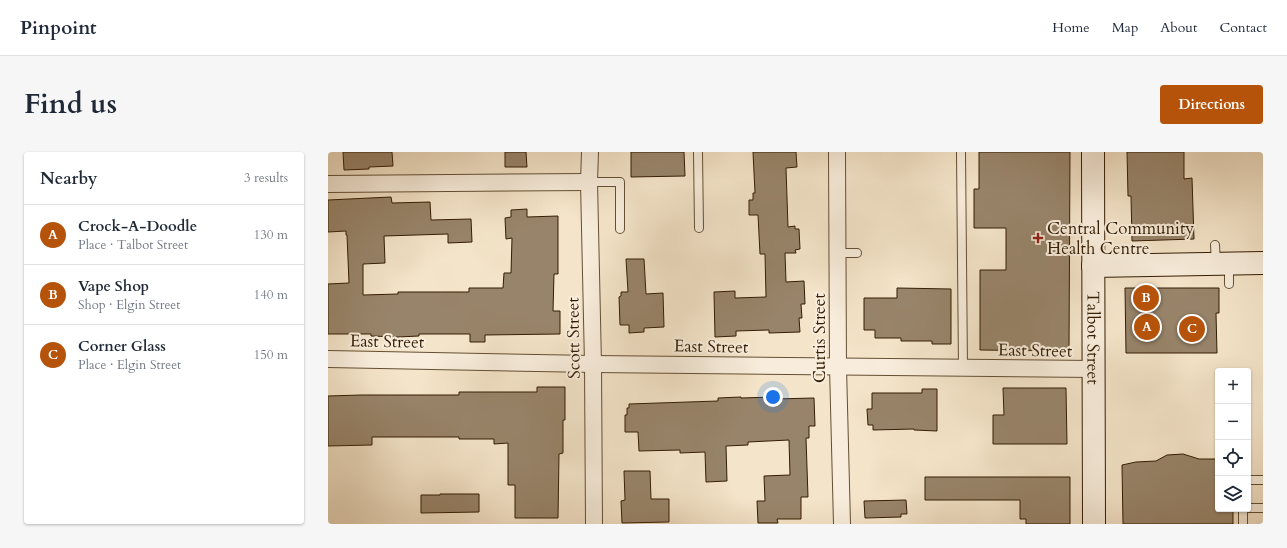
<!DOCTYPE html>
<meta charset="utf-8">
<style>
body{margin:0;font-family:Cardo,serif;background:#f6f6f7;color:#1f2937}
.controls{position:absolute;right:12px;bottom:12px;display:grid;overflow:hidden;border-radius:4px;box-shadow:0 1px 3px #0004}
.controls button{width:36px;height:36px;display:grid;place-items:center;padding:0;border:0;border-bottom:1px solid #e0e1e3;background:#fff;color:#1f2937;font:20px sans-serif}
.you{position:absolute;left:445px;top:245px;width:14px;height:14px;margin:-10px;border:3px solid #fff;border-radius:50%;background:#1a73e8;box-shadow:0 0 0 6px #1a73e833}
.badge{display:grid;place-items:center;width:26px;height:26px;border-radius:50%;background:#b45309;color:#fff;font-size:13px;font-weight:700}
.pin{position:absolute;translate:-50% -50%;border:2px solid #fff;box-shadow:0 1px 4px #0006}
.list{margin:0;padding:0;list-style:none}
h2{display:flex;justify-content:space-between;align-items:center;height:52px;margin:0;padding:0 16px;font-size:17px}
h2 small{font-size:13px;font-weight:400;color:#747a83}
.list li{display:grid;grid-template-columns:26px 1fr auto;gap:12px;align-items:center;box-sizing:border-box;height:60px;padding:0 16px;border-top:1px solid #e0e1e3}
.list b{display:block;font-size:15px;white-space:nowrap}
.list p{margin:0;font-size:13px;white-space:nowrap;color:#747a83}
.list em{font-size:13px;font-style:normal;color:#747a83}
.icon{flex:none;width:22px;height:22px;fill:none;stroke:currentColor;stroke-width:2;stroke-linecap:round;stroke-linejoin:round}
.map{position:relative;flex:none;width:935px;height:372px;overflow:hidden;border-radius:4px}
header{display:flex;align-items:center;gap:24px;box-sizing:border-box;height:56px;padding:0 20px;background:#fff;border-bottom:1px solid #e0e1e3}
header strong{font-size:19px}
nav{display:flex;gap:22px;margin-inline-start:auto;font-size:14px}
.intro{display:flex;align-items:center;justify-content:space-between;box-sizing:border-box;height:96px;padding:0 24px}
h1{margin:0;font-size:28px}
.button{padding:10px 18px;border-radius:4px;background:#b45309;color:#fff;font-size:14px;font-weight:700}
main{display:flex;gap:24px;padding:0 24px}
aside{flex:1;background:#fff;border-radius:4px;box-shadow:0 1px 3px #0004}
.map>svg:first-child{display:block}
.building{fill:#98846a;stroke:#341d03}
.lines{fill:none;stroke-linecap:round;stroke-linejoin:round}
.lane-casing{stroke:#644f34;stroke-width:10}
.street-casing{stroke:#644f34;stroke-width:18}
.secondary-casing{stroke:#341d03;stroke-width:24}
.lane{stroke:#f8eddc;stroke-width:8}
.street{stroke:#f8eddc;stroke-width:16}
.secondary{stroke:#f8eddc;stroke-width:22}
.poi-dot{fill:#8f2418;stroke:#f8eddc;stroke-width:1.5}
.labels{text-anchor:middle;stroke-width:4;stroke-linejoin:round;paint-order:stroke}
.poi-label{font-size:17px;fill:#341d03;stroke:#f8eddc;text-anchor:start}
.street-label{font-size:17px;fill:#341d03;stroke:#f8eddc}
</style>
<header>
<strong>Pinpoint</strong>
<nav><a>Home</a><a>Map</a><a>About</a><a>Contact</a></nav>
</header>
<div class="intro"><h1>Find us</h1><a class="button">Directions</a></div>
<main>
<aside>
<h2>Nearby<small>3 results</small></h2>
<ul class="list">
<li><span class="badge">A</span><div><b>Crock-A-Doodle</b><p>Place · Talbot Street</p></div><em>130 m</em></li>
<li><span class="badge">B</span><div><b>Vape Shop</b><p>Shop · Elgin Street</p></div><em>140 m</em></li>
<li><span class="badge">C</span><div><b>Corner Glass</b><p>Place · Elgin Street</p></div><em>150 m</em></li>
</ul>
</aside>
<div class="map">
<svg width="935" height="372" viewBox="0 0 935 372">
<rect width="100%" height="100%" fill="#f4e4c9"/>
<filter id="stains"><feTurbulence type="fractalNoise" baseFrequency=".005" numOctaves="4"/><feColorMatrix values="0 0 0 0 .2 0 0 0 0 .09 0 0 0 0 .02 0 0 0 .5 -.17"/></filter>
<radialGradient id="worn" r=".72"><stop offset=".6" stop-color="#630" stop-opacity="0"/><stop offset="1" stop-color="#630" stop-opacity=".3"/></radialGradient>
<g class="building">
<polygon points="15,0 64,0 65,14 41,15 41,17 16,18"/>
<polygon points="177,0 198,0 199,15 177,15"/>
<polygon points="303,0 356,0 357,24 303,25"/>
<polygon points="425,0 468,0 469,15 458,16 460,75 467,74 467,77 471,77 472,97 467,98 468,101 457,101 458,130 476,129 477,152 473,152 474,166 471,166 472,180 441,181 441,178 408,179 408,184 387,185 386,140 407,139 407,146 438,145 437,102 432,102 430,63 421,63 421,48 425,48 425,41 427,41"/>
<polygon points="651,0 742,0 741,199 652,198 652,118 678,118 678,76 646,76 646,37 651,37"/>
<polygon points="799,0 856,0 856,27 864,26 866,87 804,89 803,44 800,44"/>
<polygon points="63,45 64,51 102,50 103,68 143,67 144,90 120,91 120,82 56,84 57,111 35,112 35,143 70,142 70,140 141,140 141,136 175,136 176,121 183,121 184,86 178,87 177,66 183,65 183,58 199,57 199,65 230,64 230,122 226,122 225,159 232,159 232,182 157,183 157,190 142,190 142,182 91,182 91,184 70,185 43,184 43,182 0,182 0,132 21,131 19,83 18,83 18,79 0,80 0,48"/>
<polygon points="298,107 316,107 318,142 335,141 336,175 316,176 316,180 301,181 301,173 292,173 291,145 293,144 293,140 300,140"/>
<polygon points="569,136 623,137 623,192 604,192 604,189 573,189 573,186 547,186 547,178 536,178 536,146 569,146"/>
<polygon points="797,136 891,136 891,161 888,161 889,201 798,201"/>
<polygon points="209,235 237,235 237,268 235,268 235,301 231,302 230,366 187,366 187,333 180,333 180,291 166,292 166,287 131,287 131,285 44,285 44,293 0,294 0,244 33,243 131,243 131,240 209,240"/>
<polygon points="675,236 738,236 739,292 665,292 665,263 676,263"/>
<polygon points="594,237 609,237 609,279 586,278 586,277 545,278 545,273 540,273 539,257 544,257 544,241 594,241"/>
<polygon points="413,245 413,246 446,245 447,247 486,246 487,274 481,274 481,286 478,286 480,345 473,345 473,367 449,367 450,371 430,371 429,349 437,349 436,324 462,323 461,288 420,290 420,293 398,294 399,329 378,330 377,300 352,301 352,298 311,299 310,280 297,280 297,263 299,263 299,256 301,256 301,252 390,249 390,246"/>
<polygon points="855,302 871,307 890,307 890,357 905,357 905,372 795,372 794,313 808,310 828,309 839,303"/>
<polygon points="296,319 322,319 323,347 341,347 341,370 294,371 293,349 297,348"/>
<polygon points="597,325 742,325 742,372 698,372 698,367 692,367 692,348 597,348"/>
<polygon points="112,342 151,342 151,360 93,361 93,343 112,343"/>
<polygon points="578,348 579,362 573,362 573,365 537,366 536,349"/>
</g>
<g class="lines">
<defs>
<g id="lane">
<polyline points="370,0 371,76"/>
<polyline points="633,0 635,216"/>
<polyline points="261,30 292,30 292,77"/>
<polyline points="887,93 888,111"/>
<polyline points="509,101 529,101"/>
<polyline points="901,113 901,132"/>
<polyline points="920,328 935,328"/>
<polyline points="920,356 935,356"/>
<polyline points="915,357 915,372"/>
</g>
<g id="street">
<polyline points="262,0 261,30 265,212 266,372"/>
<polyline points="509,0 510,215 514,372"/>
<polyline points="0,32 261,30"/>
<polyline points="0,207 265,212 766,217"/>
</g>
<g id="secondary">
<path id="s1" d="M765,0L766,372"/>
<polyline points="765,114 935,111"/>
</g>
</defs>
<use href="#lane" class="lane-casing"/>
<use href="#street" class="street-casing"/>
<use href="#secondary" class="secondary-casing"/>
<use href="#lane" class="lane"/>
<use href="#street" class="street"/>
<use href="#secondary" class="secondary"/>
</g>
<path class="poi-dot" d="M708 80h4v4h4v4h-4v4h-4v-4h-4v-4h4z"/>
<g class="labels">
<g class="poi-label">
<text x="719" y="82">Central Community<tspan x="719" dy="20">Health Centre</tspan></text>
</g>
<g class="street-label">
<text transform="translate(245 186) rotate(-91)" y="6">Scott Street</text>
<text transform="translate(491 186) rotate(-90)" y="6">Curtis Street</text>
<text dy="6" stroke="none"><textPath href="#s1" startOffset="186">Talbot Street</textPath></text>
<text transform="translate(59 189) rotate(1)" y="6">East Street</text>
<text transform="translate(383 194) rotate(1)" y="6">East Street</text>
<text transform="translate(707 198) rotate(1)" y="6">East Street</text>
</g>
</g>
<rect width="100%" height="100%" filter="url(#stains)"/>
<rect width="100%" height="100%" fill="url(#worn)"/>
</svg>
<div class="controls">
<button>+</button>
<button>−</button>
<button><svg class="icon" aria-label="locate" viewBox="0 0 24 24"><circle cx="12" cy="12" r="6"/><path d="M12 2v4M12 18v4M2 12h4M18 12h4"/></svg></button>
<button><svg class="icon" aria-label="layers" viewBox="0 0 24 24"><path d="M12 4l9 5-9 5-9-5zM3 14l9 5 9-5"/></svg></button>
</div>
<div class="you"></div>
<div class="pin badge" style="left:819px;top:175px">A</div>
<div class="pin badge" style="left:818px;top:146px">B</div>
<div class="pin badge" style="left:864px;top:177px">C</div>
</div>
</main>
